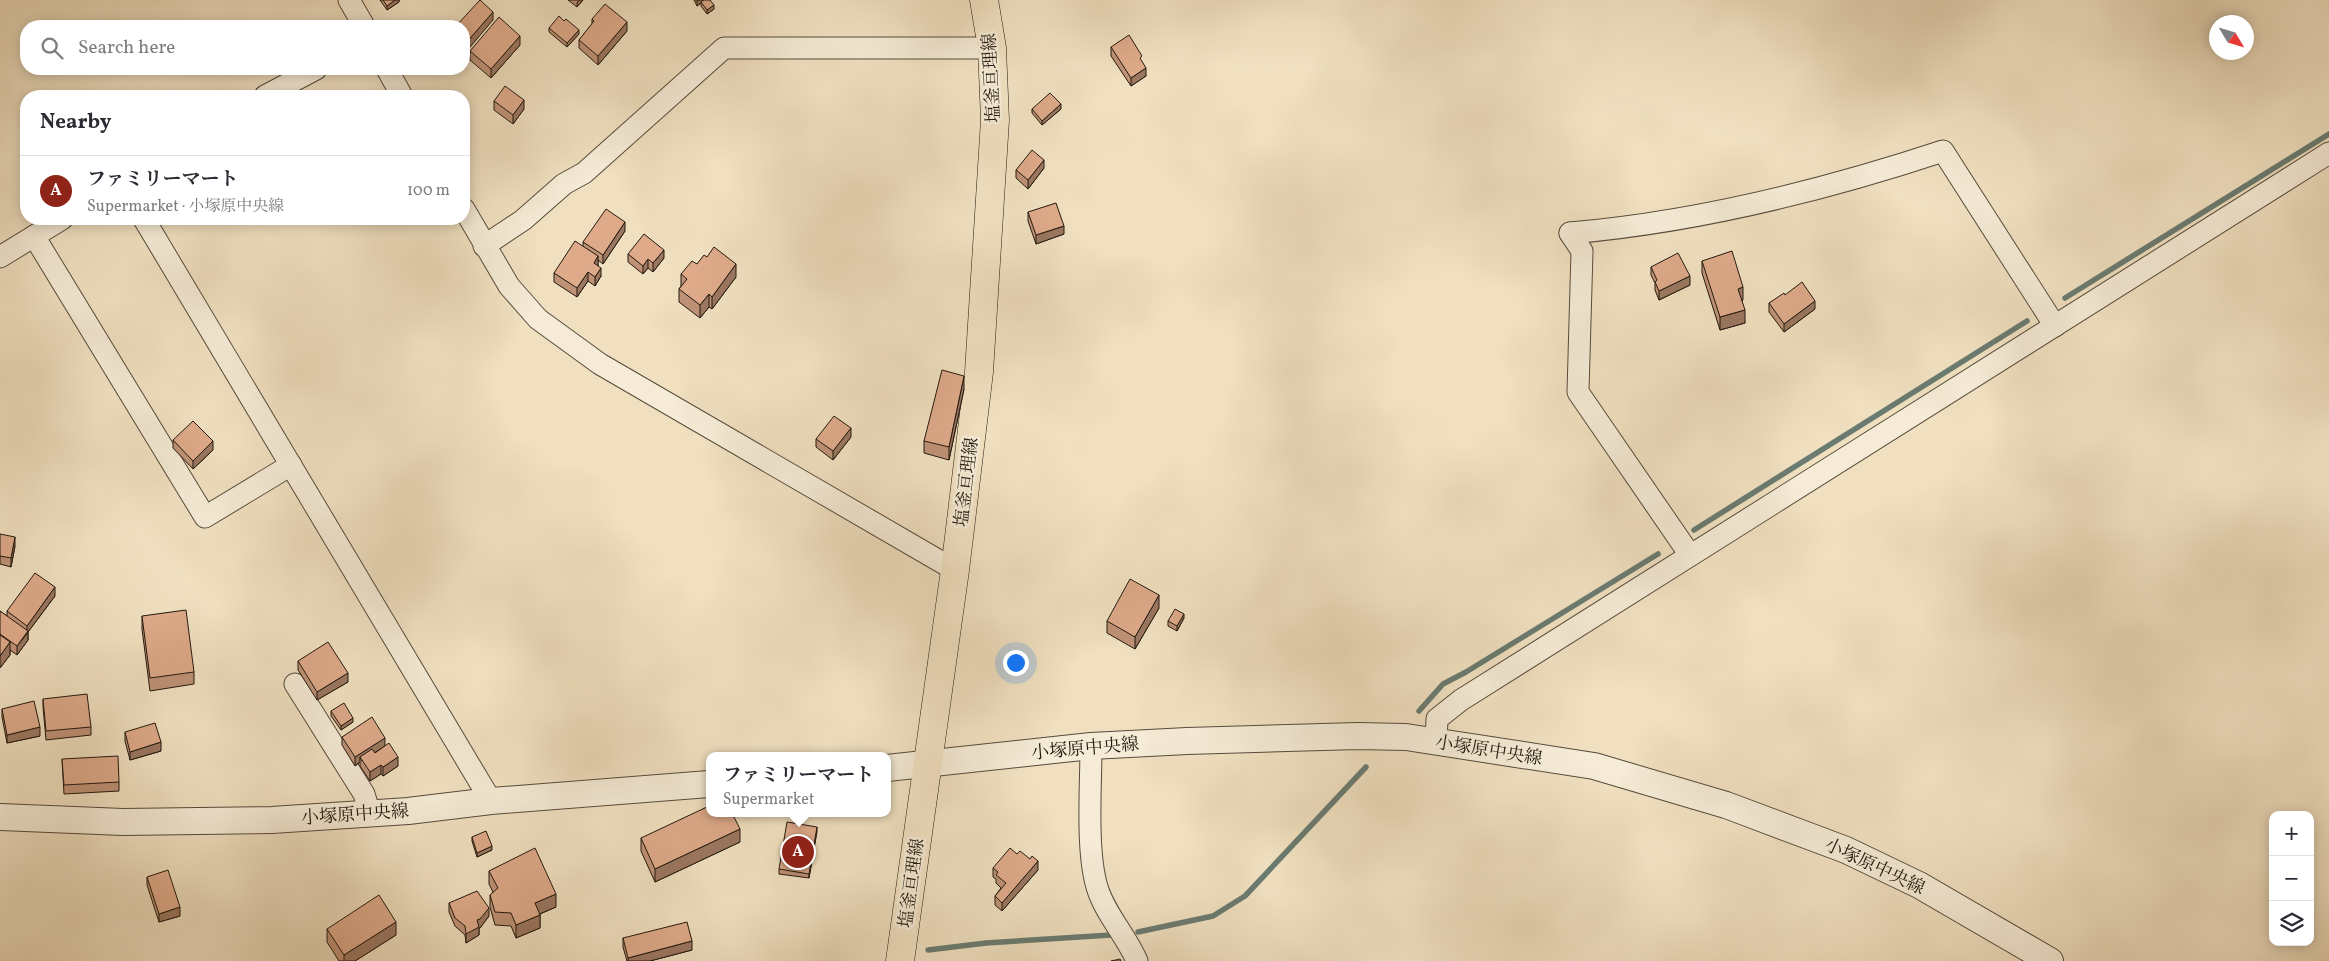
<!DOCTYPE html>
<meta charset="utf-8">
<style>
body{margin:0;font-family:Vollkorn,"Noto Serif JP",serif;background:#f2f2f3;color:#2b2b33}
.controls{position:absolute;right:15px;bottom:15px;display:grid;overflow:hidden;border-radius:10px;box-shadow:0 2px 12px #0003}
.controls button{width:45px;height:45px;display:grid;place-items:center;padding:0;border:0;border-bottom:1px solid #e1e1e2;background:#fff;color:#2b2b33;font:25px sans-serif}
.compass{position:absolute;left:2209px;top:15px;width:45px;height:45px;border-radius:50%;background:#fff;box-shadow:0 2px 12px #0003;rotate:128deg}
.you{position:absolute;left:1015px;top:662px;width:18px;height:18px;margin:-12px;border:4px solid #fff;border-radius:50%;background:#1a73e8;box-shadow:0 0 0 8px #1a73e833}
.badge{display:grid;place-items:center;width:32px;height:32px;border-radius:50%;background:#8f2418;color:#fff;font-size:16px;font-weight:700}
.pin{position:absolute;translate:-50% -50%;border:2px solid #fff;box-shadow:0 1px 5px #0006}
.popup{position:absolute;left:706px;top:752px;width:185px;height:65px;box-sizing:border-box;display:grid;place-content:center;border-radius:10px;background:#fff;filter:drop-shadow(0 1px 4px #0005);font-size:16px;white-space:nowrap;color:#7c7c81}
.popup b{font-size:19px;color:#2b2b33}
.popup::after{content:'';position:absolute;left:50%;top:100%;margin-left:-10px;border:10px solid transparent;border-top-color:#fff}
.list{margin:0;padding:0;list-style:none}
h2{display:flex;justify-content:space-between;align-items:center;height:65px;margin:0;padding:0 20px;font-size:21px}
h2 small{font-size:16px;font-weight:400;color:#7c7c81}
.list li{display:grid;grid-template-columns:32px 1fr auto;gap:15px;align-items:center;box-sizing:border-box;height:70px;padding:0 20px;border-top:1px solid #e1e1e2}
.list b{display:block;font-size:19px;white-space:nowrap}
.list p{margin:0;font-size:16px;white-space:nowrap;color:#7c7c81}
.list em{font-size:16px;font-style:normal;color:#7c7c81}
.icon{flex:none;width:28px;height:28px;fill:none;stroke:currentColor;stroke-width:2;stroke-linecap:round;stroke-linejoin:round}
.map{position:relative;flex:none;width:2329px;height:961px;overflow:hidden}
.search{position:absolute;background:#fff;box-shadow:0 2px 12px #0003;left:20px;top:20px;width:450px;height:55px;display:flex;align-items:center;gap:12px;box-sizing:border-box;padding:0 18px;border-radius:20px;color:#7c7c81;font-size:19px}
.panel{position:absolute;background:#fff;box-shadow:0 2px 12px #0003;left:20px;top:90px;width:450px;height:135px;border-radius:20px}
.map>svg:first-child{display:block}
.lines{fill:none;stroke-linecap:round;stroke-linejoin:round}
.stream{stroke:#6a7b71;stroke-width:5.5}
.minor-casing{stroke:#564b3b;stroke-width:23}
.tertiary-casing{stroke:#564b3b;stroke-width:28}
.primary-casing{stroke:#22190f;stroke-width:29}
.minor{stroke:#f5ebd6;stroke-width:21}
.tertiary{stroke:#f5ebd6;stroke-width:26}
.primary{stroke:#f0e0c0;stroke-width:28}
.wall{fill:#bf9277;stroke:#22190f}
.shaded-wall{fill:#9b7761;stroke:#22190f}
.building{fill:#deaa8a;stroke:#22190f}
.labels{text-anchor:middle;stroke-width:5;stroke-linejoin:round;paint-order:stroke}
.street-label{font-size:18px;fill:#22190f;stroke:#f5ebd6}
</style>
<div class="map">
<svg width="2329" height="961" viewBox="0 0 2329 961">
<rect width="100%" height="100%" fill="#f0e0c0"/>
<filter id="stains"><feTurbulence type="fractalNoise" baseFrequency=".004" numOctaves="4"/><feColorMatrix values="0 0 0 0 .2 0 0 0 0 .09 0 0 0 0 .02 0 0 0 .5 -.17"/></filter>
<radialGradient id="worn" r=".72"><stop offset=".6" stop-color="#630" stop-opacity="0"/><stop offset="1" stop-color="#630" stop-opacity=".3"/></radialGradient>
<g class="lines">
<g class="stream">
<polyline points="2065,298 2329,134"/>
<polyline points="1694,530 2027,321"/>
<polyline points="1419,711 1443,684 1466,672 1658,554"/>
<polyline points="1138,932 1213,916 1245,896 1366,767"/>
<polyline points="928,950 986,943 1111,935"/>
</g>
<defs>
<g id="minor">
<polyline points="349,0 364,26"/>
<polyline points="387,69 402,96"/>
<polyline points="265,96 316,69"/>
<polyline points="464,209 509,286 538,319 600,364 955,570"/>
<polyline points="144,219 491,801"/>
<path d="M1570,233C1698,222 1822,191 1943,151L2055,326"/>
<polyline points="1570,233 1582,251 1578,392 1690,555"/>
<polyline points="34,236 205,517 291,465"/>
<polyline points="484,246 523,220 564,184 584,173 724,48 992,48"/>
<polyline points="0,257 62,219"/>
<polyline points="295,684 364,794 370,814"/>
<polyline points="1436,741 1437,719 1461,700 2329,153"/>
<path d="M1091,746C1091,786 1086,850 1097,887C1105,914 1126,935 1137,961"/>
</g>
<g id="tertiary">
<polyline points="887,768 1091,746 1187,741 1358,736 1406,737 1594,766 1726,805 1846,850 1919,885 2050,961"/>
<polyline points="0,817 123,822 272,820 408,811 491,801 709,784"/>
</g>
<polyline id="primary" points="900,961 955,570 979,372 995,120 992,48 984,0"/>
</defs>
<use href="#minor" class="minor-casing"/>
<use href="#tertiary" class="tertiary-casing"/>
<use href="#primary" class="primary-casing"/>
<use href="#minor" class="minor"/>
<use href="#tertiary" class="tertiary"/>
<use href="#primary" class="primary"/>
</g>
<g class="wall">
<polygon points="380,0 399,0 399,2 387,10"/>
<polygon points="568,0 583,0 577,7"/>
<polygon points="694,0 710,0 714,9 707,14 701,6 701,3 697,6"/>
<polygon points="592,19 627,31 598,65 579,48 579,40 592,24"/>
<polygon points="564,21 579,34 567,47 549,32 549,28"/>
<polygon points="520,45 491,78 470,60 470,51"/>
<polygon points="1111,47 1142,63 1146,76 1131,86 1111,56"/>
<polygon points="494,101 524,109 513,124 494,110"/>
<polygon points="1032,109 1061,109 1042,125 1032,113"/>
<polygon points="1044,168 1028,189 1016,178 1016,170"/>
<polygon points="1028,212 1064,234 1036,244 1028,221"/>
<polygon points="625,231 603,264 598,260 598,266 601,276 595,286 588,281 577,297 554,282 554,273 583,247 583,242"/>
<polygon points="628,254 664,258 653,272 648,268 643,274 628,262"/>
<polygon points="1702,261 1743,300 1742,300 1745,323 1720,330 1702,273"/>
<polygon points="697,264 736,277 712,309 709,307 700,318 679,302 679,289 681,286 681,274"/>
<polygon points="1651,267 1690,285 1659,300 1655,290 1655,283 1651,275"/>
<polygon points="1785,295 1815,309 1784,332 1769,312 1769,303"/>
<polygon points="964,389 949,460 924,453 924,441"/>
<polygon points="851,437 833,460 816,447 816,439"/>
<polygon points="173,440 213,450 193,469 173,448"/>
<polygon points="0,534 15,546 11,567 0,564"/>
<polygon points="55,596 28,632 28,640 17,655 10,650 10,655 0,668 0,611 7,616 7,611"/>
<polygon points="1159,608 1135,649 1107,633 1107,621"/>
<polygon points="142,616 194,672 194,684 150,691 142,629"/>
<polygon points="1184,618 1177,631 1168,626 1168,621"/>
<polygon points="298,661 348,682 317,700 298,670"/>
<polygon points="43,699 91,727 91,735 46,740 43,707"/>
<polygon points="2,709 40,736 7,743 2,717"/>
<polygon points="331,711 353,722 341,730 331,716"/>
<polygon points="125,732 161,751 130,760 125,741"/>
<polygon points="342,737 385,746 398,766 383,776 381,774 370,781 360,766 360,762 355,766 342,745"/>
<polygon points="62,759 119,782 119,791 64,794"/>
<polygon points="817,831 809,878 779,874 779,869"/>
<polygon points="472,837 492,850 477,857 472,841"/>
<polygon points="641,838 740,842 655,882 641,851"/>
<polygon points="1017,854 1038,870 1002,911 995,905 995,896 1001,888 996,883 996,879 993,877 993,868"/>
<polygon points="489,871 556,907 540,914 540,928 516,938 511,926 495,925 490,907 490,895 493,892 489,884"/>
<polygon points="147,877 180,916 159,922 147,885"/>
<polygon points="449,903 489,916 480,928 479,928 479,935 466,943 465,935 455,926 449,912"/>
<polygon points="327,929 396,935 355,961 339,961 327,942"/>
<polygon points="623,938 692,950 650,961 627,961 623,947"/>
</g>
<g class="shaded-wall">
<polygon points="395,0 399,0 399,2 387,10 387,6"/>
<polygon points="579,0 583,0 577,7 577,3"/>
<polygon points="699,0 706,0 701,2 701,3 697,6 697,1"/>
<polygon points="714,5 714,9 707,14 707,10"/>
<polygon points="493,12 493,20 465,53 465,44"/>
<polygon points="627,22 627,31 598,65 598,56"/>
<polygon points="579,30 579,34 567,47 567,43"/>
<polygon points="520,36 520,45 491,78 491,69"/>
<polygon points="1146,68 1146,76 1131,86 1131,78"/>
<polygon points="524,100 524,109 513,124 513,115"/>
<polygon points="1061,104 1061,109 1042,125 1042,121"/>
<polygon points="1044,160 1044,168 1028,189 1028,180"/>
<polygon points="625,222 625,231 603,264 603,255"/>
<polygon points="1064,226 1064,234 1036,244 1036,235"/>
<polygon points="664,250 664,258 653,272 653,263"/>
<polygon points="598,256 598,265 594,272 594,263"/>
<polygon points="648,259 648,268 643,274 643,266"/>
<polygon points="736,264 736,277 712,309 712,297"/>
<polygon points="601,268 601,276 595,286 595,277"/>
<polygon points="588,272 588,281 577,297 577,288"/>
<polygon points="1690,276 1690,285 1659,300 1659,291"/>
<polygon points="1743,287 1743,300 1738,301 1738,289"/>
<polygon points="709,294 709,307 700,318 700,305"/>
<polygon points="1815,301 1815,309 1784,332 1784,324"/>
<polygon points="1745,310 1745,323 1720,330 1720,317"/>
<polygon points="964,376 964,389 949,460 949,447"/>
<polygon points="851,428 851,437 833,460 833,451"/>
<polygon points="213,441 213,450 193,469 193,461"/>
<polygon points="15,537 15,546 11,567 11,558"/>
<polygon points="55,587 55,596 28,632 28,640 17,655 17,646 27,634 27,626"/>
<polygon points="1159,595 1159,608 1135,649 1135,637"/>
<polygon points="1184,614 1184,618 1177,631 1177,626"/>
<polygon points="10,642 10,655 0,668 0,656"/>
<polygon points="348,673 348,682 317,700 317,692"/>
<polygon points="353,718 353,722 341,730 341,726"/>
<polygon points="40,727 40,736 7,743 7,735"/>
<polygon points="385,738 385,746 362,761 360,757 360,762 355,766 355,757"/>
<polygon points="161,742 161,751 130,760 130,752"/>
<polygon points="398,757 398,766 383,776 383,767"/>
<polygon points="381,765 381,774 370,781 370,772"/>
<polygon points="817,827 817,831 809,878 809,874"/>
<polygon points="740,829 740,842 655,882 655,869"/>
<polygon points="492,846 492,850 477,857 477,853"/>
<polygon points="1038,861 1038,870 1002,911 1002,903"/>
<polygon points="556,894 556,907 535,916 535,903"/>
<polygon points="180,907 180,916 159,922 159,914"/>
<polygon points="489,908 489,916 480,928 479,928 479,935 466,943 466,934 477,920"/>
<polygon points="540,915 540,928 516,938 516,925"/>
<polygon points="396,922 396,935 355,961 344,961 344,955"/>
<polygon points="692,941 692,950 650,961 628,961 628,958"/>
</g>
<g class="building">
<polygon points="383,0 395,0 387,6"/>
<polygon points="480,0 493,12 465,44 464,43 464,26 456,26"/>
<polygon points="704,0 710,0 714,5 707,10 701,2"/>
<polygon points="605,4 627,22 598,56 579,40 594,21 592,19"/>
<polygon points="559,16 564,21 566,19 579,30 567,43 549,28"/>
<polygon points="499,17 520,36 491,69 470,51"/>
<polygon points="1129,35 1142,56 1140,58 1146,68 1131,78 1111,47"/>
<polygon points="505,86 524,100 513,115 494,101"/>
<polygon points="1050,93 1061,104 1042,121 1032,109"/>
<polygon points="1032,150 1044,160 1028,180 1016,170"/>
<polygon points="1056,203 1064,226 1036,235 1028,212"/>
<polygon points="606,209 625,222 603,255 583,242"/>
<polygon points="644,234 664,250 653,263 648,259 643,266 628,254"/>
<polygon points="575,241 598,256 594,263 601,268 595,277 588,272 577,288 554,273"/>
<polygon points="714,247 736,264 712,297 709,294 700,305 679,289 687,279 681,274 692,261 697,264 704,255 707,257"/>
<polygon points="1732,251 1743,287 1738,289 1745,310 1720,317 1702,261"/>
<polygon points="1678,253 1690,276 1659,291 1655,282 1657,280 1651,267"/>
<polygon points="1802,282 1815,301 1784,324 1769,303 1784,293 1785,295"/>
<polygon points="942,370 964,376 949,447 924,441"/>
<polygon points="834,416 851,428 833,451 816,439"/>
<polygon points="193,421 213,441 193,461 173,440"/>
<polygon points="0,534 15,537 11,558 0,556"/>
<polygon points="35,573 55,587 27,626 7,611"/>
<polygon points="1130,579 1159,595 1135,637 1107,621"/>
<polygon points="1175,609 1184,614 1177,626 1168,621"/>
<polygon points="186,610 194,672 150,678 142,616"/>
<polygon points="0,611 28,631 17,646 0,634"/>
<polygon points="0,635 10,642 0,656"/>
<polygon points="328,642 348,673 317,692 298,661"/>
<polygon points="87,694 91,727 46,731 43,699"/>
<polygon points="34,701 40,727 7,735 2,709"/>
<polygon points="344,703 353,718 341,726 331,711"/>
<polygon points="372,717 385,738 355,757 342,737"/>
<polygon points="155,723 161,742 130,752 125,732"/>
<polygon points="389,743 398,757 383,767 381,765 370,772 360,757 372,749 375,753"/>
<polygon points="118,756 119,782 64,785 62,759"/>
<polygon points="709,806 709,813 732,813 740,829 655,869 641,838"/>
<polygon points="787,822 817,827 809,874 779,869"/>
<polygon points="486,831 492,846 477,853 472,837"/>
<polygon points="535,848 556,894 535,903 540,915 516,925 511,913 495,912 490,895 498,888 489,871"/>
<polygon points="1010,848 1017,854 1020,851 1030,859 1032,856 1038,861 1002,903 995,896 1006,883 996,875 998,872 993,868"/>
<polygon points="168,870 180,907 159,914 147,877"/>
<polygon points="477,891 489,908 480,919 477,920 479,927 466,934 465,926 455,918 449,903"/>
<polygon points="379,895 396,922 344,955 327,929"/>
<polygon points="687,922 692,941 628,958 623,938"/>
<polygon points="1120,959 1121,961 1111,961"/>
</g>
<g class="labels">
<g class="street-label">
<text transform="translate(991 78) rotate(-93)" y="6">塩釜亘理線</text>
<text transform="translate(966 482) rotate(-83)" y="6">塩釜亘理線</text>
<text transform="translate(1085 748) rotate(-5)" y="6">小塚原中央線</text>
<text transform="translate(1489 750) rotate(9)" y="6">小塚原中央線</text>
<text transform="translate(355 814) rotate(-4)" y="6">小塚原中央線</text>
<text transform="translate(1875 866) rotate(25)" y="6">小塚原中央線</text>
<text transform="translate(911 883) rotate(-82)" y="6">塩釜亘理線</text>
</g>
</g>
<rect width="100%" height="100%" filter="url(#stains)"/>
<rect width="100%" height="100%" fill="url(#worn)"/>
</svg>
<div class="controls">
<button>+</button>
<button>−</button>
<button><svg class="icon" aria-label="layers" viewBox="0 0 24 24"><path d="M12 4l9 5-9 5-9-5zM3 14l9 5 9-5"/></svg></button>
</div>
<svg class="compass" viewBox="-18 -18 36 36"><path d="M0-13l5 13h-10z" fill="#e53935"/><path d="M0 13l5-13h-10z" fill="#7c7c81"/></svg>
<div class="you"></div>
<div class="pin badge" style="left:798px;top:852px">A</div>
<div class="popup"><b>ファミリーマート</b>Supermarket</div>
<div class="search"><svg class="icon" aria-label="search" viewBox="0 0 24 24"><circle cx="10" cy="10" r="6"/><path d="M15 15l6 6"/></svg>Search here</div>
<section class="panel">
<h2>Nearby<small></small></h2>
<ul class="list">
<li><span class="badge">A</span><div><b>ファミリーマート</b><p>Supermarket · 小塚原中央線</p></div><em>100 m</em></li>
</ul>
</section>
</div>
